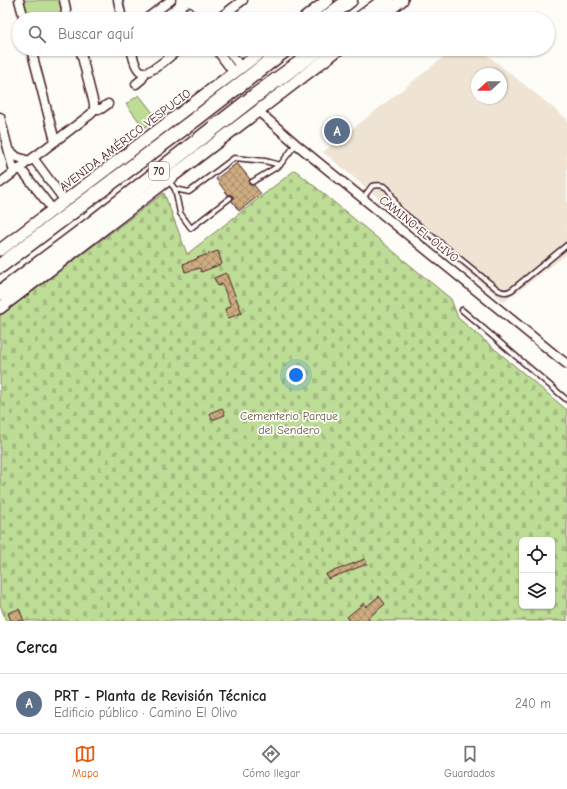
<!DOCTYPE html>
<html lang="es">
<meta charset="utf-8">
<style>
body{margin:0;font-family:"Comic Neue",sans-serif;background:#f2f2f2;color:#202124}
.controls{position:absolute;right:12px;bottom:12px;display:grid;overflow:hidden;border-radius:6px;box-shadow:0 1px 3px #0004}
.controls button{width:36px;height:36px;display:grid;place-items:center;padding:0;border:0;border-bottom:1px solid #e0e0e0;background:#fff;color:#202124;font:20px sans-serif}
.compass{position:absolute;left:471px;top:68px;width:36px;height:36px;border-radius:50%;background:#fff;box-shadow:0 1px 3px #0004;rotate:248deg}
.you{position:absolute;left:296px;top:375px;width:14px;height:14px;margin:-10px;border:3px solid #fff;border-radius:50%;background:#1a73e8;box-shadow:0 0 0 6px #1a73e833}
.badge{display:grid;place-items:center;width:26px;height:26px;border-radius:50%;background:#ea580c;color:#fff;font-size:13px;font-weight:700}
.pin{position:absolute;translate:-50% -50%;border:2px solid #fff;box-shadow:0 1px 4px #0006}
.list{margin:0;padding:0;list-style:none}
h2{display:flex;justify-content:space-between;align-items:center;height:52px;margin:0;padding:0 16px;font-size:17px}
h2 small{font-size:13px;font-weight:400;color:#757577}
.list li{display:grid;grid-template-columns:26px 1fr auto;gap:12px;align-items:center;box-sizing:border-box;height:60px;padding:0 16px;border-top:1px solid #e0e0e0}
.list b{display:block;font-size:15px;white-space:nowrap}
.list p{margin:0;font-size:13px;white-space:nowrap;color:#757577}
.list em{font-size:13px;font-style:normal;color:#757577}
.icon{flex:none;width:22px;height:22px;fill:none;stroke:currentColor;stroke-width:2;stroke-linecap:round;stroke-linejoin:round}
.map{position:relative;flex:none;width:567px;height:621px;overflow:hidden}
.search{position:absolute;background:#fff;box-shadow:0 1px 3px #0004;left:12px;right:12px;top:12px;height:44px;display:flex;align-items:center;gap:10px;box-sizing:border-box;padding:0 14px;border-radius:22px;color:#757577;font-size:15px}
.sheet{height:112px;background:#fff}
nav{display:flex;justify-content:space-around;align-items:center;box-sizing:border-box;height:56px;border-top:1px solid #e0e0e0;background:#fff;font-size:11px;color:#757577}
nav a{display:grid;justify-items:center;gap:2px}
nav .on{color:#ea580c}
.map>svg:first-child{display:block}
.built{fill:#efe4d3;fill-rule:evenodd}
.green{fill:#bddc95;stroke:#847e60}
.cemetery{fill:url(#cemetery-stones);stroke:#847e60;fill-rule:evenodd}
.building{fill:url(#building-cross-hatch);stroke:#4a1f2b}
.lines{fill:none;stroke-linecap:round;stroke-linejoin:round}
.lane-casing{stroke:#4a1f2b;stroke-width:7}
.street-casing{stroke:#4a1f2b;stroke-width:11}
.secondary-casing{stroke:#4a1f2b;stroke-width:14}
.highway-casing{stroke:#4a1f2b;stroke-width:17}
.lane{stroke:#fdfcf7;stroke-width:4}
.street{stroke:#fdfcf7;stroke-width:8}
.secondary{stroke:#fdfcf7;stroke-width:11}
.highway{stroke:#fdfcf7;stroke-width:14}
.labels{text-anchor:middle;stroke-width:3.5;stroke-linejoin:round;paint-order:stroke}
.shield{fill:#fdfcf7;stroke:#806168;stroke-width:1}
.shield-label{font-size:11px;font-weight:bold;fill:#4a1f2b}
.street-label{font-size:12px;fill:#4a1f2b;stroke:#fdfcf7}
.park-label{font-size:12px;fill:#6c584b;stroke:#fdfcf7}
</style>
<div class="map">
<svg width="567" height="621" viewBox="0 0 567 621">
<defs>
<pattern id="cemetery-stones" width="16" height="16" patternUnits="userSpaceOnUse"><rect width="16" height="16" fill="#bddc95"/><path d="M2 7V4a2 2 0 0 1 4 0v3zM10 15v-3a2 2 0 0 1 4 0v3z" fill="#a4bc81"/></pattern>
<pattern id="building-cross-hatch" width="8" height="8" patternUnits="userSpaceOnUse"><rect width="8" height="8" fill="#cdad80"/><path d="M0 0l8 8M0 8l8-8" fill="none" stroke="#a88c69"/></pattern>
</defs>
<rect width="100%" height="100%" fill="#fdfcf7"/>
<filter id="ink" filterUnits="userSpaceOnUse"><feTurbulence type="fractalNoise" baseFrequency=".025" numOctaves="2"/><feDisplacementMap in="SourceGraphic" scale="8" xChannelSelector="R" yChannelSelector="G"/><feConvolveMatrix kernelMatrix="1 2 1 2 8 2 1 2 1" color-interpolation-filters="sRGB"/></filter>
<g filter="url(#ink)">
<path class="built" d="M454,49H480L567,119V254L504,302L323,152ZM477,74H501V98H477Z"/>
<g class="green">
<polygon points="21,0 61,0 63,14 48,19 26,19"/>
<polygon points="139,95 157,118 144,128 126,104"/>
</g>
<path class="cemetery" d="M295,170L451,299L458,318L567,410V621H6L0,604V316L164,193L187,254ZM522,540H552V606H522Z"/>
<g class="building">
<polygon points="342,121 348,128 332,141 326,134"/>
<polygon points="237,163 250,179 249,184 254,185 261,194 239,211 232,201 233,196 231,195 228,195 216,179"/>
<polygon points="218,251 222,264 201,272 200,268 185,272 183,264 197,259 197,258"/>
<polygon points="226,273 242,313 228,318 225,309 231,306 222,284 218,286 214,278"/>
<polygon points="222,408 225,415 212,420 210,413"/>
<polygon points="365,559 367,564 328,579 326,574"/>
<polygon points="379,596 385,604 368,618 370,621 351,621 347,617 364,603 366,607"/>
<polygon points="19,609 24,621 11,621 8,613"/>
</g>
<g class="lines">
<defs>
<g id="lane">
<polyline points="168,180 175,189 180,213 191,228 230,198"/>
<polyline points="252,182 280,165 296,144"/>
<polyline points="175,189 189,192 234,158 265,161 280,165"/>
<path d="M363,198L372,186C393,181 390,199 400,210L497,289C502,293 508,293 513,289L567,245"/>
<polyline points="462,310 567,400"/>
</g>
<g id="street">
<polyline points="19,0 24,19"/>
<polyline points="64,0 66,9 65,19"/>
<polyline points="118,0 122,19"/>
<polyline points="189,12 193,19"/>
<polyline points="146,19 171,0"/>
<polyline points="218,19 243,0"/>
<polyline points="31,49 55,141"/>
<polyline points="80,49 94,104 94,109"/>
<path d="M131,49C133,56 134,65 139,70C147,79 171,55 179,49"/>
<polyline points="216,49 234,73"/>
<polyline points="227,49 241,67"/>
<polyline points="136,84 142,79 145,73"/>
<polyline points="94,109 101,109 108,104"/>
<polyline points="258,111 296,144 559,358 567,364"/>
<polyline points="0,117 14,172"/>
<polyline points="9,150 17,157 29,161"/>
<polyline points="33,158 65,201"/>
<polyline points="20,168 53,210"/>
<polyline points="0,183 91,114 94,109"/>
</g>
<g id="secondary">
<polyline points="304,19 328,0"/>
<polyline points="378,19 402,0"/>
<polyline points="0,250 265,49"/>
<polyline points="0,308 339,49"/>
</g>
<g id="highway">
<polyline points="325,19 350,0"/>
<polyline points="360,19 386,0"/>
<polyline points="0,266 197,118 286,49"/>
<polyline points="0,293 85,229 256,95 319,49"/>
</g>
</defs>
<use href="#lane" class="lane-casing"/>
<use href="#street" class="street-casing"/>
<use href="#secondary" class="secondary-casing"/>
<use href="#highway" class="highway-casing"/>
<use href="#lane" class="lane"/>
<use href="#street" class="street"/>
<use href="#secondary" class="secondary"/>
<use href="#highway" class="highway"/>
</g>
</g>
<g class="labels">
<rect class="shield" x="149" y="162" width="20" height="18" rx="3"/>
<g class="shield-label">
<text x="159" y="175">70</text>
</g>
<g class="street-label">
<text transform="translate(125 140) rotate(-37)" y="4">AVENIDA AMÉRICO VESPUCIO</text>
<text transform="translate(419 229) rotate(39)" y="4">CAMINO EL OLIVO</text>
</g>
<g class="park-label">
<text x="289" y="420">Cementerio Parque<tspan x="289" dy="14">del Sendero</tspan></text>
</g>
</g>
</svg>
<div class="controls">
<button><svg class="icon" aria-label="locate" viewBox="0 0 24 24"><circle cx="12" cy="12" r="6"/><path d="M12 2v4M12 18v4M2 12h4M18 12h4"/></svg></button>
<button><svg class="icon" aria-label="layers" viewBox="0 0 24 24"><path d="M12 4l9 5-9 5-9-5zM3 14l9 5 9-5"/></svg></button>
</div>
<svg class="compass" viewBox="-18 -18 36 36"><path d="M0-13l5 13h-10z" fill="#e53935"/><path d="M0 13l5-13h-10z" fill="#757577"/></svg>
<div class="you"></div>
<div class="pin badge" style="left:337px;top:131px;background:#5c6f8a">A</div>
<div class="search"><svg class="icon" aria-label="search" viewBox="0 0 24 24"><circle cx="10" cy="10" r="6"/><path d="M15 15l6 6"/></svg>Buscar aquí</div>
</div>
<section class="sheet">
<h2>Cerca<small></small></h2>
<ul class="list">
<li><span class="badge" style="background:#5c6f8a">A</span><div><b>PRT - Planta de Revisión Técnica</b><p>Edificio público · Camino El Olivo</p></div><em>240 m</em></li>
</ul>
</section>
<nav>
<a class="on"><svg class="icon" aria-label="map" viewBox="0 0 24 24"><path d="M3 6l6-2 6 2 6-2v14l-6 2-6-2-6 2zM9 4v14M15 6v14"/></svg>Mapa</a>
<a><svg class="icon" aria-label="directions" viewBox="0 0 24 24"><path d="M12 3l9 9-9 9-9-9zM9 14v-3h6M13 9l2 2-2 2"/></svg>Cómo llegar</a>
<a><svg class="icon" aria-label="saved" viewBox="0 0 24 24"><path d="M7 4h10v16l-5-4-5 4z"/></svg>Guardados</a>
</nav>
